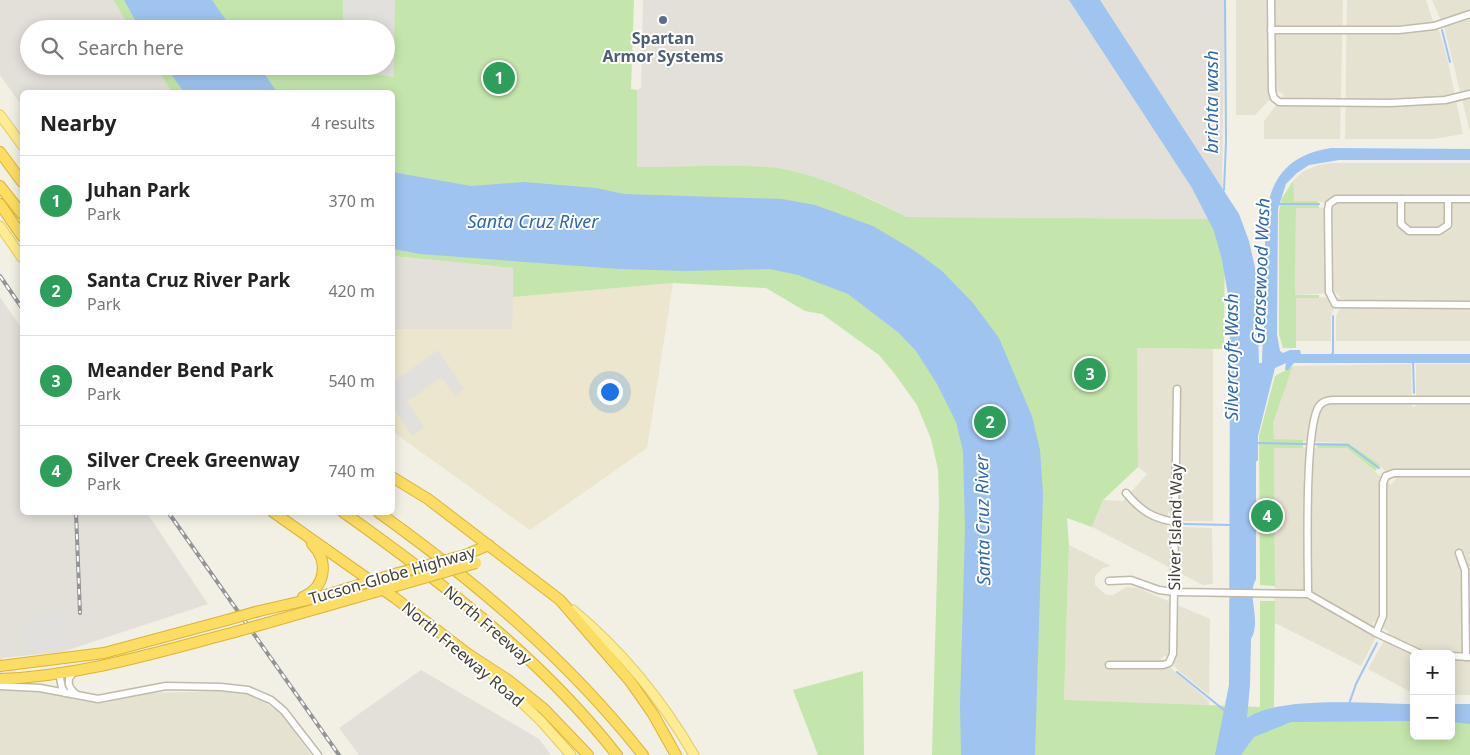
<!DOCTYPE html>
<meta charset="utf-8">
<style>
body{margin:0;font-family:"Noto Sans",sans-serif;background:#f2f2f2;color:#222}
.controls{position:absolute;right:15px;bottom:15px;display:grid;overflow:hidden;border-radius:8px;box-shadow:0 2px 12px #0003}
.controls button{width:45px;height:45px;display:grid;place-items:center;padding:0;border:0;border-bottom:1px solid #e0e0e0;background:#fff;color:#222;font:25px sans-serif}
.you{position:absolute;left:609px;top:391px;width:18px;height:18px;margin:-12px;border:4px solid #fff;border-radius:50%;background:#1a73e8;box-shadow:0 0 0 8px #1a73e833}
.badge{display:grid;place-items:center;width:32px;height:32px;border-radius:50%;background:#f75515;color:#fff;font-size:16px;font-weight:700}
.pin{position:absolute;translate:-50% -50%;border:2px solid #fff;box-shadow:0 1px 5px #0006}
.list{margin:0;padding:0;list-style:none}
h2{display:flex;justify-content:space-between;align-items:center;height:65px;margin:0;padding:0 20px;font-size:21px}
h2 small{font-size:16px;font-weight:400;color:#767676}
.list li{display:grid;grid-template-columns:32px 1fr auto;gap:15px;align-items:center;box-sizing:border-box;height:90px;padding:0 20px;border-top:1px solid #e0e0e0}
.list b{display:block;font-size:19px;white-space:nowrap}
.list p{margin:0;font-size:16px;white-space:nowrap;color:#767676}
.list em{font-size:16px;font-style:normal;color:#767676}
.icon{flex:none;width:28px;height:28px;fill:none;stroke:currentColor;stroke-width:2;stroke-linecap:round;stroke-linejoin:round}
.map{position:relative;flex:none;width:1470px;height:755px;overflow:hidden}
.search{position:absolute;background:#fff;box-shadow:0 2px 12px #0003;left:20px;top:20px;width:375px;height:55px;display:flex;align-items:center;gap:12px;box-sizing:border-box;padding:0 18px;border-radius:28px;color:#767676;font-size:19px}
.panel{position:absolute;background:#fff;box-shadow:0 2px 12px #0003;left:20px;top:90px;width:375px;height:425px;border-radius:8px}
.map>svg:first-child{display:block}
.residential{fill:#e6e2d2}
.industrial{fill:#e3e0d9}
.education{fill:#ebe6cd}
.green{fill:#c4e6ac}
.parking{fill:#e2e0dc}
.water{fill:#9fc4ef}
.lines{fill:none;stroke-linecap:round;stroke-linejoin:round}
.stream{stroke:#9fc4ef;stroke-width:2}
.minor-casing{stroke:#c0bba9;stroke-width:9}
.major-casing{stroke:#e2cc62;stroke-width:11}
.highway-casing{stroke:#dbb434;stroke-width:12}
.minor{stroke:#fff;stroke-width:6}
.major{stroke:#fdec91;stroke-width:9}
.highway{stroke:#fcdd64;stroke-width:10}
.rail-casing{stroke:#949494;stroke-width:4}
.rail{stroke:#fff;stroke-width:2;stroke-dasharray:5.5;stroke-linecap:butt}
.highway-bridge-casing{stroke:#dbb434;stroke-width:12;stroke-linecap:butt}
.highway-bridge{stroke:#fcdd64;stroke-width:10}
.service-dot{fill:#5c6f8a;stroke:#fff;stroke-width:2}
.labels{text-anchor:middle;stroke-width:4;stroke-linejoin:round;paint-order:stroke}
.service-label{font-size:16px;font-weight:bold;fill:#4e5e75;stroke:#fff}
.street-label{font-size:16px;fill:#433f34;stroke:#fff}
.water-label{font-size:18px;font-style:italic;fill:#2f67ad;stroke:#fff}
</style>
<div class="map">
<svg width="1470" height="755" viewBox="0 0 1470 755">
<rect width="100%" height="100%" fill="#f2efe4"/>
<g class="residential">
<polygon points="1236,0 1343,0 1340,139 1264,139 1264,121 1284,95 1278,91 1255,115 1236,115"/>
<polygon points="1347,0 1426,0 1432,19 1440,33 1448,62 1463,134 1433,139 1345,139"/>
<polygon points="1432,0 1470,0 1470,132 1445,30"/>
<polygon points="1334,163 1470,163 1470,341 1336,341 1336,316 1345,299 1341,299 1331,315 1331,341 1296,341 1295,298 1340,297 1336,293 1295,295 1296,208 1336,207 1318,201 1293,201 1293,181 1302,172 1318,165"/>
<polygon points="1137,348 1213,349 1213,521 1183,521 1168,512 1167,530 1183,527 1212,528 1213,584 1203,585 1092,527 1103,500 1123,501 1147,474 1138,467"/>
<polygon points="1411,364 1412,407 1416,406 1416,364 1470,364 1470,695 1451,695 1451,654 1414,654 1414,694 1368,669 1389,632 1373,621 1375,639 1361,666 1275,623 1274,447 1347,448 1391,485 1396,479 1348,443 1274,440 1273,423 1293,366"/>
<polygon points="1069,545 1111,566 1103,568 1095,576 1095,585 1106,595 1113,595 1127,587 1138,588 1210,619 1209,695 1179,671 1165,656 1161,659 1209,701 1209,706 1064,701"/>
<polygon points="0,688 50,691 85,702 103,703 149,693 224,691 242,693 257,697 282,715 311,755 0,755"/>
</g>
<g class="industrial">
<polygon points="0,0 113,0 131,29 29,29 29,66 155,66 172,92 22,92 22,106 0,75"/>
<polygon points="643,0 1225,0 1222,179 1225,219 907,217 869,198 797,172 768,167 637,167 637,90 641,88"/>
<polygon points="393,256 513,268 513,329 393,329"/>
<polygon points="0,297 22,329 22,512 147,513 208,604 62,652 2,658 2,673 0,673"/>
<polygon points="421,670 539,739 551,755 359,755 339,728"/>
</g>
<polygon class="education" points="673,283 647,448 530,530 393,432 393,329 512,329 513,297"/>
<g class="green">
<path d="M113,0H634L631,89L637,90V167C680,167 724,164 767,167C811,170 868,198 907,217L1225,219L1224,349L1137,348L1138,467L1103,500L1092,527L1067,518L1069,545L1064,700L1260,707V601H1275L1274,708L1414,711V736H1451V711L1470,712V755H932L939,502L938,469L931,439L917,405L894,373L879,355L822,314L805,311L766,288L673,283L513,297V268L393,256L392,92H172L155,66H386V29H131Z"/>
<polygon points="1293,181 1294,201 1318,201 1319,208 1296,208 1295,295 1319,295 1319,298 1296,298 1296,348 1283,348 1279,334 1279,211 1282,198"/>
<polygon points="1293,366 1273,423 1274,439 1303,440 1303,448 1274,448 1275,586 1260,585 1259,436 1275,376"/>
<polygon points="1317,443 1348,443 1380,465 1375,471 1347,448 1317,448"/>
<polygon points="863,671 864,755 818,755 793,690"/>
</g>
<g class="parking">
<polygon points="343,0 395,0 394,77 361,72 354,66 386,66 386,29 343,29"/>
<polygon points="438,350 464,389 455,396 441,377 407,402 424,427 412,436 393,406 393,382"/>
<polygon points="36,613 65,613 66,649 21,652 22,625 36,624"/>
</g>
<g class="water">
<polygon points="124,0 212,0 232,29 140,29"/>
<path d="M1069,0H1100L1239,214L1249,241L1256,272L1259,363H1262C1262,339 1266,315 1266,291C1266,230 1252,160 1331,148L1470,149V160H1339L1309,165L1297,173L1286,184L1278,209L1277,335L1280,351L1283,353L1290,350H1300L1301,354H1470V363H1294L1288,370H1285L1286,363L1275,368L1258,436V460L1256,462V579C1246,596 1262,620 1251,639L1250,685L1247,718C1282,695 1370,704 1414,704V721L1291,722L1254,737L1241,755H1215L1229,685L1230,342L1228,295L1222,260L1214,231L1192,188Z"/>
<polygon points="165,66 259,66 277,92 184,92"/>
<polygon points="392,172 471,186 524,182 596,188 624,194 782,199 815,205 873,226 915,251 942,271 973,303 999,338 1032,416 1040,450 1043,494 1035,755 961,755 960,704 965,528 963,451 956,422 937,384 916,351 899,333 848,294 798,275 770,269 685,271 619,269 420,254 393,249"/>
<polygon points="1451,704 1470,704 1470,724 1451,722"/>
</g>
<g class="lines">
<g class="stream">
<polyline points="1442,30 1450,62"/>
<polyline points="1224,190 1226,141 1225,0"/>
<polyline points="1276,204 1319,204"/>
<polyline points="1330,356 1333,353 1333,316"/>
<polyline points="1413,361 1414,393"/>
<polyline points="1257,443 1348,445 1379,468"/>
<polyline points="1184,524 1231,525"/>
<polyline points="1177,672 1224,710"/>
<polyline points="1349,704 1356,684 1377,643"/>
</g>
<defs>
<g id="minor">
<polyline points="1271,0 1272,91 1274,98 1279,102 1390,103 1445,100 1470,94"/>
<polyline points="1271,30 1399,30 1434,26 1470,14"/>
<polyline points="1401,199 1401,224 1409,231 1439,231 1448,225 1448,199"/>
<polyline points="1470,199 1336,199 1329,204 1328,210 1329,292 1335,304 1470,305"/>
<polyline points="1386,476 1394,473 1470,473"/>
<path d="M1126,493C1141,511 1153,519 1177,522"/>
<polyline points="1459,553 1465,570 1466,657"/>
<polyline points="1109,581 1131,580 1159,590 1175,592 1308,594 1376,633 1421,654"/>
<path d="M1308,594C1308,559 1304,429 1319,406C1323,401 1327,400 1333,400H1470"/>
<polyline points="1376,633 1383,616 1383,483 1386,476"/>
<polyline points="1451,656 1470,657"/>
<polyline points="1109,665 1163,665 1169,663 1173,654 1177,389"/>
<path d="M75,672C65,678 68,688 76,694"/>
<polyline points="59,673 62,688 65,693"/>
<polyline points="0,686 40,688 98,699 166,686 221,687 248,690 271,700 284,711 318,755"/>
</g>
<g id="major">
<polyline points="0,115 22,145"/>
<polyline points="0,226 22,258"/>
<path d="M573,610C622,651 662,700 694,755"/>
<polyline points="492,674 541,721 571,755"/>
</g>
<g id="highway">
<polyline points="0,152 22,182"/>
<polyline points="0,186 22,214"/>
<polyline points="0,204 22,236"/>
<polyline points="392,477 428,499 560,600 630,681 653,714 676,755"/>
<polyline points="273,512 395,598 468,654 508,680 544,709 588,755"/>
<path d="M343,512C443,583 541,658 617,755"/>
<path d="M378,512C477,583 567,659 643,755"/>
<polyline points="465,555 489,545"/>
<path d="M303,597C326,587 329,561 312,544"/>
<polyline points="259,611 316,598 398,573"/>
<polyline points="267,623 410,582"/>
<polyline points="0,666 104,653 227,620"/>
<path d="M0,679C81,676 158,652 235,632"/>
</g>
</defs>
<use href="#minor" class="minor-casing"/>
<use href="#major" class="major-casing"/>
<use href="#highway" class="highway-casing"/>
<use href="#minor" class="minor"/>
<use href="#major" class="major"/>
<use href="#highway" class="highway"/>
<defs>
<g id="rail">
<polyline points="0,276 22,308"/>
<polyline points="76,512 80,613"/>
<polyline points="168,512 339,755"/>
</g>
</defs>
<use href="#rail" class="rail-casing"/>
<use href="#rail" class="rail"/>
<defs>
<g id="highway-bridge">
<polyline points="398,573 465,555"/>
<polyline points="410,582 476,563"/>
<polyline points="227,620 259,611"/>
<polyline points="235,632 267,623"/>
</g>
</defs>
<use href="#highway-bridge" class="highway-bridge-casing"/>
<use href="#highway-bridge" class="highway-bridge"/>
</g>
<circle class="service-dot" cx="663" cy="20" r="5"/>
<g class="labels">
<g class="service-label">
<text x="663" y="44">Spartan<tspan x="663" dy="18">Armor Systems</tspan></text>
</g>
<g class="street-label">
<text transform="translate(1175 527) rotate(-89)" y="6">Silver Island Way</text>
<text transform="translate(392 575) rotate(-16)" y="6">Tucson-Globe Highway</text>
<text transform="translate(488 625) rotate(41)" y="6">North Freeway</text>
<text transform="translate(463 654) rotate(40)" y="6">North Freeway Road</text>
</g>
<g class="water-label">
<text transform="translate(1212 102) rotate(-90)" y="6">brichta wash</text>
<text x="533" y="228">Santa Cruz River</text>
<text transform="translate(1261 271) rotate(-88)" y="6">Greasewood Wash</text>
<text transform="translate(1232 357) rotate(-90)" y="6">Silvercroft Wash</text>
<text transform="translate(983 520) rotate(-91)" y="6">Santa Cruz River</text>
</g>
</g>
</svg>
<div class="controls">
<button>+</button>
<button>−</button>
</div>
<div class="you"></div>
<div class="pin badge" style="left:499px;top:78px;background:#2e9e5b">1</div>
<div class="pin badge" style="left:990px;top:422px;background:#2e9e5b">2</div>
<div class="pin badge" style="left:1090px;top:374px;background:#2e9e5b">3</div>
<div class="pin badge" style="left:1267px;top:516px;background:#2e9e5b">4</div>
<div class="search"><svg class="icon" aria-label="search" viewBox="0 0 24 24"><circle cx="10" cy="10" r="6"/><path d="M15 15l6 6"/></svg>Search here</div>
<section class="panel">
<h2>Nearby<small>4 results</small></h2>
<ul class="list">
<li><span class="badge" style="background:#2e9e5b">1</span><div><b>Juhan Park</b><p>Park</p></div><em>370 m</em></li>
<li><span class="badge" style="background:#2e9e5b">2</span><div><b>Santa Cruz River Park</b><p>Park</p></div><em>420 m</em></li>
<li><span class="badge" style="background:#2e9e5b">3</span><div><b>Meander Bend Park</b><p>Park</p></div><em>540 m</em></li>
<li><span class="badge" style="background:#2e9e5b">4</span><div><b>Silver Creek Greenway</b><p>Park</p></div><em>740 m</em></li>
</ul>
</section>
</div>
